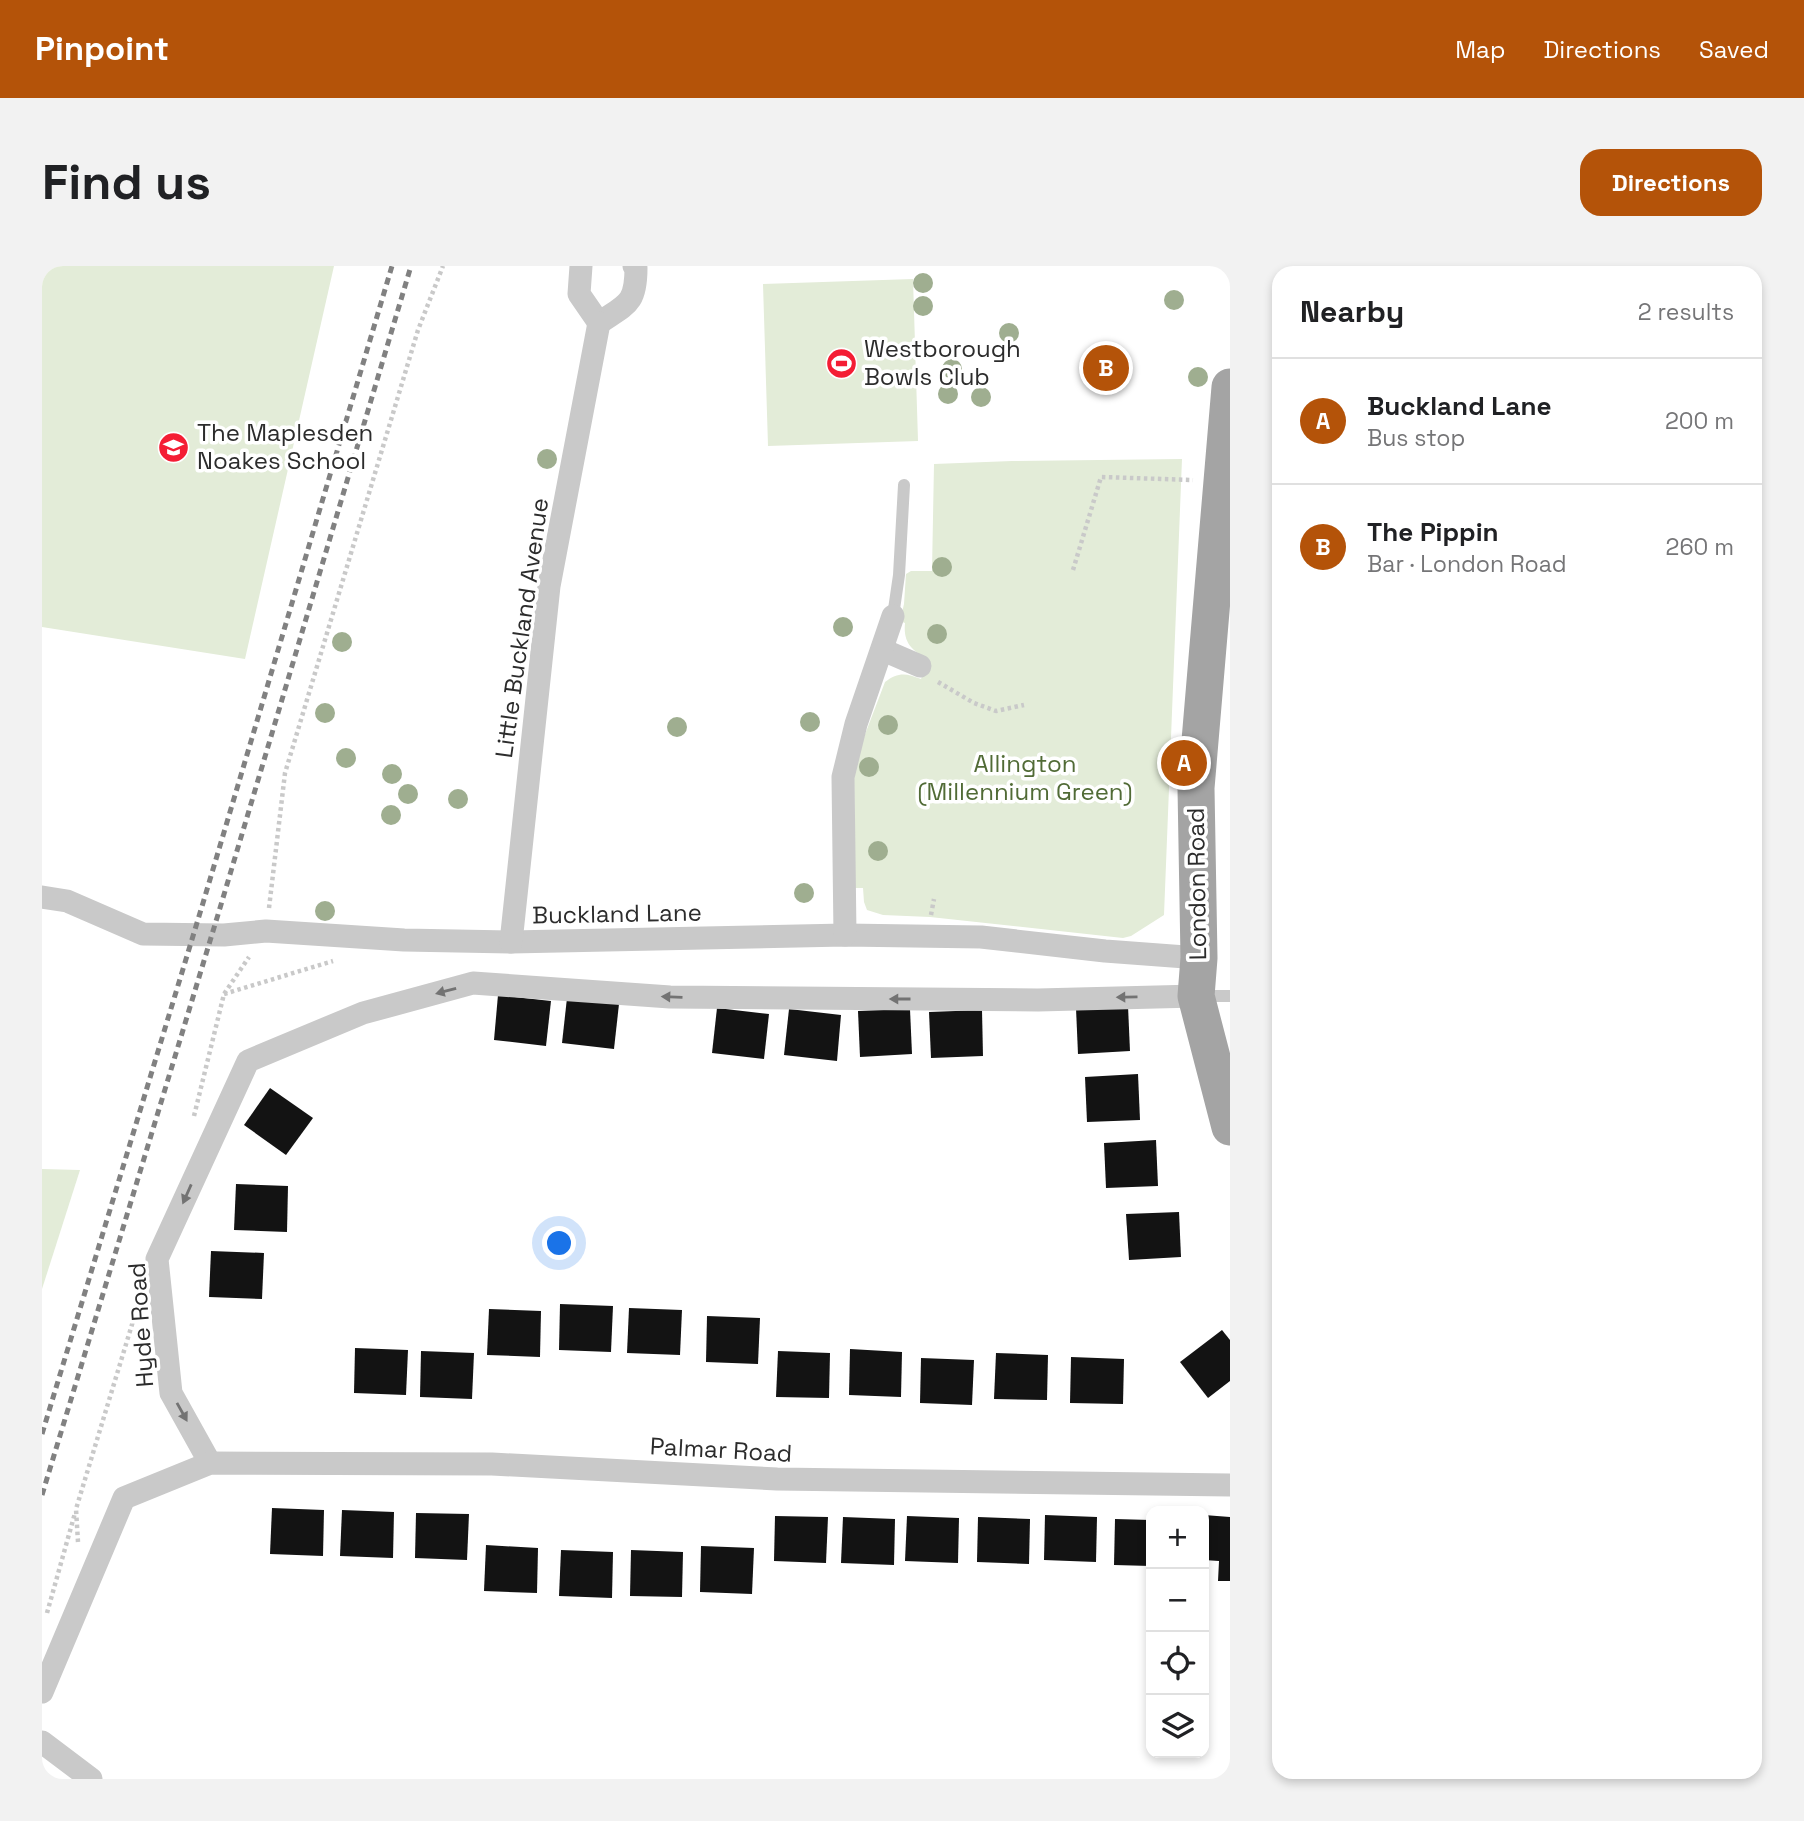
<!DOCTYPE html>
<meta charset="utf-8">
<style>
body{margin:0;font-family:"Space Grotesk",sans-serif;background:#f2f2f2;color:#202124}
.controls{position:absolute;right:21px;bottom:21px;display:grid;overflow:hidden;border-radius:14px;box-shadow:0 4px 10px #0003}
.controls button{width:63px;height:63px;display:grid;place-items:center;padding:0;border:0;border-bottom:2px solid #e0e0e0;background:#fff;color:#202124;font:35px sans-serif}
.you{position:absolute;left:518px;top:978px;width:24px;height:24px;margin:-18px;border:5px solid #fff;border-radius:50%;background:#1a73e8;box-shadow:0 0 0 10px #1a73e833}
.badge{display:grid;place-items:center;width:46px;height:46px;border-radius:50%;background:#b45309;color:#fff;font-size:23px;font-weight:700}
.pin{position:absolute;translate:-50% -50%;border:4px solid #fff;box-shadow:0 2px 7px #0006}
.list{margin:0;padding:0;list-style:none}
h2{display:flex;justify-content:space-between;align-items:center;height:91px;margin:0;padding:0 28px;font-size:30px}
h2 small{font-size:23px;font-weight:400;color:#757577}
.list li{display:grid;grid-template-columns:46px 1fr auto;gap:21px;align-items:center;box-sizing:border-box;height:126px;padding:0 28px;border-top:2px solid #e0e0e0}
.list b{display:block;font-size:26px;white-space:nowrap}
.list p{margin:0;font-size:23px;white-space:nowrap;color:#757577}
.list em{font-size:23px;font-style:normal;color:#757577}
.icon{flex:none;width:38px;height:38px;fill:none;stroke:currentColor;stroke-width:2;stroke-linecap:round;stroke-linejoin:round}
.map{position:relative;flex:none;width:1188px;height:1513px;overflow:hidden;border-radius:21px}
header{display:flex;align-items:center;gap:42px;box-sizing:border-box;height:98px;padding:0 35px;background:#b45309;color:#fff}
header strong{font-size:33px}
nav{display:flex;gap:38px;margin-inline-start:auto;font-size:24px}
.intro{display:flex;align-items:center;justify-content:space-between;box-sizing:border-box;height:168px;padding:0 42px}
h1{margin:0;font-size:49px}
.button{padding:18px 32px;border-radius:21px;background:#b45309;color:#fff;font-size:24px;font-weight:700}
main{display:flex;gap:42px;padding:0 42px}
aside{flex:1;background:#fff;border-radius:21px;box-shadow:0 4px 10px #0003}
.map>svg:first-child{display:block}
.green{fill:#e3ecd8}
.building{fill:#131313}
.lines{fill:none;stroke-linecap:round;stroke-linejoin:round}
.path{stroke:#c9c9c9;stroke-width:4.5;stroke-dasharray:3.5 3.5;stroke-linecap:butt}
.service{stroke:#c9c9c9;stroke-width:12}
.minor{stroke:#c9c9c9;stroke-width:23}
.primary{stroke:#a4a4a4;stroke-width:37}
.rail{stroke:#818181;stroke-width:5;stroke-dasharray:7 5;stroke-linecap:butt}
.tree{fill:#9fae90}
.oneway{fill:#737373}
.labels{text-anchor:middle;stroke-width:7;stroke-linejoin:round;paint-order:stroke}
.poi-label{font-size:24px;fill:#2c2c2c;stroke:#fff;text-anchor:start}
.street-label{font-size:24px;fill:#2c2c2c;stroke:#fff}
.park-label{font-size:24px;fill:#516b36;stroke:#fff}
</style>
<header>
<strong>Pinpoint</strong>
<nav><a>Map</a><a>Directions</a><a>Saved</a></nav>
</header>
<div class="intro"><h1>Find us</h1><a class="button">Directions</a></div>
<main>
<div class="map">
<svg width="1188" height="1513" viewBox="0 0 1188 1513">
<rect width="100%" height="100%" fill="#fff"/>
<g class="green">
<polygon points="0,0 292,0 203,393 0,361"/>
<polygon points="871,13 876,175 726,180 721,18"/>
<path d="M1140,193L1122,649L1089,670L1081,672L888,651L841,649L825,644L822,636L821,622H813L812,505L817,484L843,416C856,406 864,407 879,413L887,393C870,385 861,377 863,357L858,355L862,338L864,308L869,305H890L892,198L970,195Z"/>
<polygon points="0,903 38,904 0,1023"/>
</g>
<g class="building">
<polygon points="456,729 509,735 504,780 452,774"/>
<polygon points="525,732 577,738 572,783 520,777"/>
<polygon points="1086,740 1088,785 1036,788 1034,742"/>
<polygon points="675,742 727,748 722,793 670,787"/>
<polygon points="747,743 799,749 795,795 742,789"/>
<polygon points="868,743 870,788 818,791 816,745"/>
<polygon points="940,744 941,790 889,792 887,746"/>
<polygon points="1096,808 1098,854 1045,856 1043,811"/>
<polygon points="228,822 271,852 244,889 202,859"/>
<polygon points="1114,874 1116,920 1064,922 1062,877"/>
<polygon points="194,918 246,920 245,966 192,964"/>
<polygon points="1137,946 1139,991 1087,994 1084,948"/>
<polygon points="169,985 222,987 220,1033 167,1031"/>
<polygon points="518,1038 571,1040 569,1086 517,1084"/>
<polygon points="587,1042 640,1044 638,1089 585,1087"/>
<polygon points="447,1043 499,1045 498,1091 445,1089"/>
<polygon points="665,1050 718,1052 716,1098 664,1096"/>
<polygon points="1180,1064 1188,1074 1188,1115 1166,1132 1138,1096"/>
<polygon points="313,1082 366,1084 364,1129 312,1127"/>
<polygon points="808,1083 860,1086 859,1131 807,1129"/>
<polygon points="379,1085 432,1087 430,1133 378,1131"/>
<polygon points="736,1085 788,1087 787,1132 734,1131"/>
<polygon points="954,1087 1006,1089 1005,1134 952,1133"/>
<polygon points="1029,1091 1082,1093 1081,1138 1028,1137"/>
<polygon points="879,1092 932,1094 930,1139 878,1137"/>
<polygon points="230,1242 282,1244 281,1290 228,1288"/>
<polygon points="300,1244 352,1246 351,1292 298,1290"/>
<polygon points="374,1247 427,1248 425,1294 373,1292"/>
<polygon points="1003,1249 1055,1251 1054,1296 1002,1294"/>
<polygon points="1162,1249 1188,1251 1188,1315 1176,1315 1177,1295 1162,1294"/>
<polygon points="733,1250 786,1251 784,1297 732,1295"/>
<polygon points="865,1250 917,1252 916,1297 863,1295"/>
<polygon points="801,1251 853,1253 852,1299 799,1297"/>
<polygon points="936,1251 988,1253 987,1298 935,1296"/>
<polygon points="1073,1253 1109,1254 1109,1300 1072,1299"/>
<polygon points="444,1279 496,1282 495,1327 442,1325"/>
<polygon points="659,1280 712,1282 710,1328 658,1326"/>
<polygon points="519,1284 571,1286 570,1332 517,1330"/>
<polygon points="589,1284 641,1286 640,1331 588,1330"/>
</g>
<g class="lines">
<g class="path">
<polyline points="1031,304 1059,211 1151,214"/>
<polyline points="896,416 932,437 954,445 982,439"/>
<polyline points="227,642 243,507 376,64 401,0"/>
<polyline points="889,649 892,633"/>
<polyline points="182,728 291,695"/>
<polyline points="152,850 182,728 207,691"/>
<polyline points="36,1276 34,1243 95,1042"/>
<polyline points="5,1347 33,1247"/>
</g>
<g class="service">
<polyline points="851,350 857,309 862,219"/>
<polyline points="1158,730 1188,730"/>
</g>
<g class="minor">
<path d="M539,0L537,28L557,57C585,38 594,38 594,2L592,0"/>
<polyline points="841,384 878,400"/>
<polyline points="0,631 25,635 101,668 182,669 224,665 362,674 469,676 803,669 939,671 1063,685 1157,692"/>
<polyline points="803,669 801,511 814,458 851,350"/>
<polyline points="469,676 507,320 557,57"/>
<polyline points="168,1197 129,1127 115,993 206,795 321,747 431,717 628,731 996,734 1154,730"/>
<polyline points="0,1426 82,1232 168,1197 450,1198 735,1213 1188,1219"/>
<polyline points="0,1476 49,1513"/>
</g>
<polyline class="primary" points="1188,121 1154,522 1157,692 1154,730 1188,861"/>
<g class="rail">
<polyline points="0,1168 161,637 350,0"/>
<polyline points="0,1229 178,642 369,0"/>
</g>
</g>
<g class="tree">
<circle cx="881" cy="17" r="10"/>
<circle cx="1132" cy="34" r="10"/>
<circle cx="881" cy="40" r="10"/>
<circle cx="967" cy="67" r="10"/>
<circle cx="910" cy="103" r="10"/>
<circle cx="1156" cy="111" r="10"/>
<circle cx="906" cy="128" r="10"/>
<circle cx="939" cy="131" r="10"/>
<circle cx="505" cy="193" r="10"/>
<circle cx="900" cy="301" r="10"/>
<circle cx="801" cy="361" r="10"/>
<circle cx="895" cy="368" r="10"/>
<circle cx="300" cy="376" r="10"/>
<circle cx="283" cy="447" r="10"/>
<circle cx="768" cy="456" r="10"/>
<circle cx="846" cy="459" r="10"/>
<circle cx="635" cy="461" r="10"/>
<circle cx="304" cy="492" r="10"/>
<circle cx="827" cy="501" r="10"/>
<circle cx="350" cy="508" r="10"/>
<circle cx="366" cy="528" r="10"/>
<circle cx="416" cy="533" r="10"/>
<circle cx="349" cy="549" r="10"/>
<circle cx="836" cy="585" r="10"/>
<circle cx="762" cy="627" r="10"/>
<circle cx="283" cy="645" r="10"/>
</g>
<defs><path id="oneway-solid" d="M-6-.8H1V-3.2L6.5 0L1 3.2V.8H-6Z" transform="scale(1.75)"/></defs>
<g class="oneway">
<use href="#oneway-solid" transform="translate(404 725) rotate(165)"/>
<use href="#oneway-solid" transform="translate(630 731) rotate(-178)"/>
<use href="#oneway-solid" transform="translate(1085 731) rotate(179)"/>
<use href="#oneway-solid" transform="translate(858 733) rotate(-180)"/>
<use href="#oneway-solid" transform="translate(145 928) rotate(114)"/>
<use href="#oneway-solid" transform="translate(140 1146) rotate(61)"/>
</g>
<defs>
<symbol id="stadium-disc" viewBox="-11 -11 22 22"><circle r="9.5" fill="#f41d34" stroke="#fff"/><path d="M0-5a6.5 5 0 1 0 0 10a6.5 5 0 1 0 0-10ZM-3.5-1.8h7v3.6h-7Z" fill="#fff"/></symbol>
<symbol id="school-disc" viewBox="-11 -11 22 22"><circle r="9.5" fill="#f41d34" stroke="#fff"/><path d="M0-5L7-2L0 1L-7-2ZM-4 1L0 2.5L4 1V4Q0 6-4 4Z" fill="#fff"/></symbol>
</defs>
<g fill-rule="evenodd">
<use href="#stadium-disc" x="782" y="80" width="35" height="35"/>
<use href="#school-disc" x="114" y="164" width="35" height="35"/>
</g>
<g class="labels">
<g class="poi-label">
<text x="822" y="91">Westborough<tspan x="822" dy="28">Bowls Club</tspan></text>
<text x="155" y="175">The Maplesden<tspan x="155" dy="28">Noakes School</tspan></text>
</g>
<g class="street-label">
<text transform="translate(480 362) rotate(-82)" y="8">Little Buckland Avenue</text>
<text transform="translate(1155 618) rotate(-91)" y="8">London Road</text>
<text transform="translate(575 648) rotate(-1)" y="8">Buckland Lane</text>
<text transform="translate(99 1059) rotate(-94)" y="8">Hyde Road</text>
<text transform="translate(679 1184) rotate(3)" y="8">Palmar Road</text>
</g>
<g class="park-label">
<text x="983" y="506">Allington<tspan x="983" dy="28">(Millennium Green)</tspan></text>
</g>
</g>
</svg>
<div class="controls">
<button>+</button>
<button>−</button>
<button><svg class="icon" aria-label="locate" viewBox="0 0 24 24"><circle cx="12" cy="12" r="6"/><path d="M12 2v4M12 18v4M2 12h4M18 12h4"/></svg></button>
<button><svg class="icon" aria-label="layers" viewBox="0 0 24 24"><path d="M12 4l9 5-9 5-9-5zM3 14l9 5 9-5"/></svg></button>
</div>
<div class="you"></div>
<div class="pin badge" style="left:1142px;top:497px">A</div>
<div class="pin badge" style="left:1064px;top:102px">B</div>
</div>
<aside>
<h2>Nearby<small>2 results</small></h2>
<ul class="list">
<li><span class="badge">A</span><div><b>Buckland Lane</b><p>Bus stop</p></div><em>200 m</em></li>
<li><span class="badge">B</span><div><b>The Pippin</b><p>Bar · London Road</p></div><em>260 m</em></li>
</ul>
</aside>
</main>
